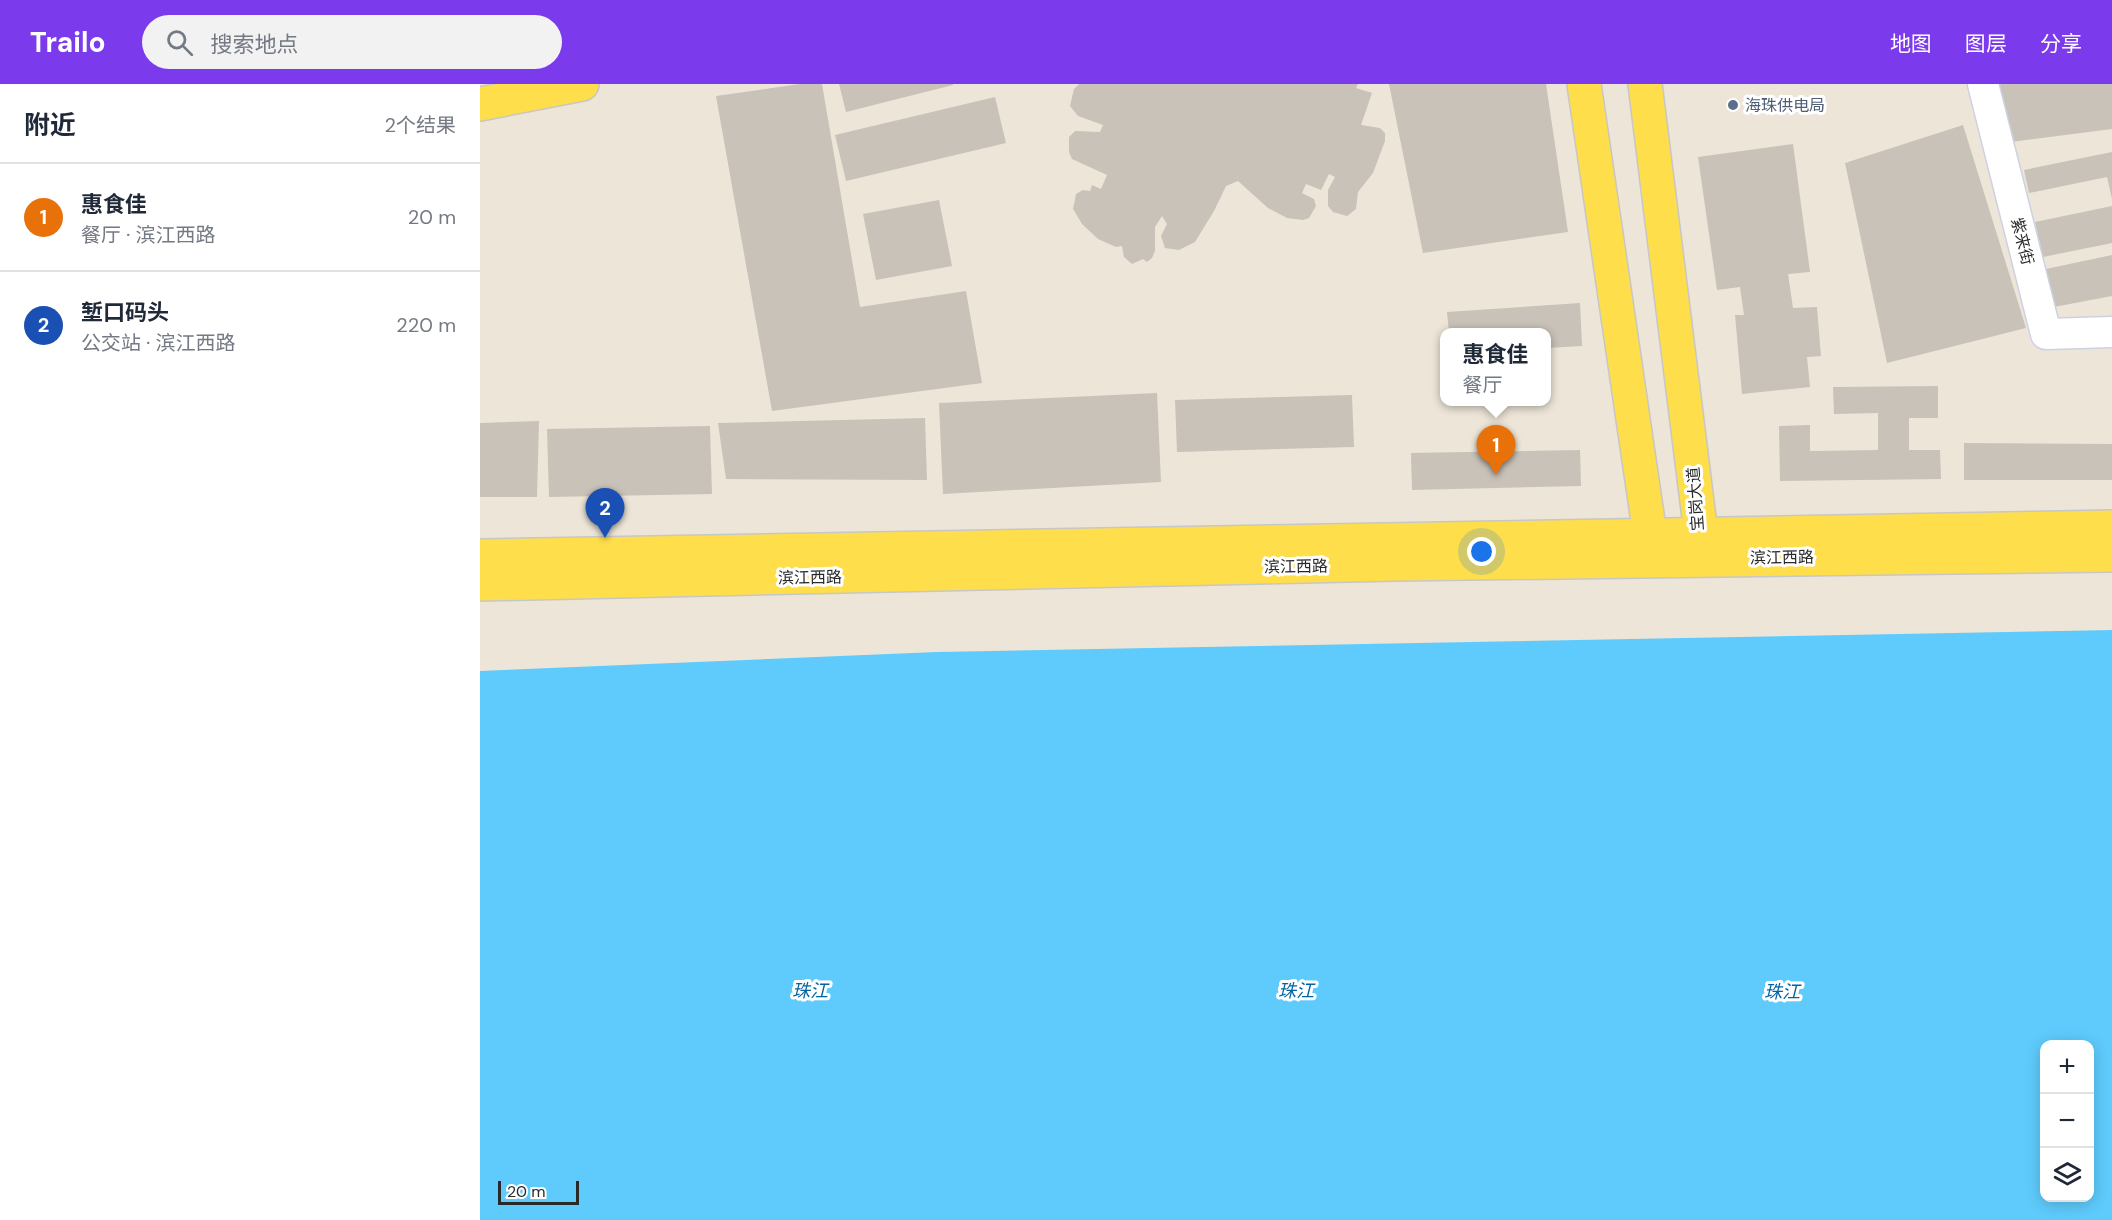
<!DOCTYPE html>
<html lang="zh">
<meta charset="utf-8">
<style>
body{margin:0;font-family:"DM Sans","Noto Sans SC",sans-serif;background:#f2f2f3;color:#1f2937}
.controls{position:absolute;right:18px;bottom:18px;display:grid;overflow:hidden;border-radius:12px;box-shadow:0 3px 15px #0003}
.controls button{width:54px;height:54px;display:grid;place-items:center;padding:0;border:0;border-bottom:2px solid #e0e1e3;background:#fff;color:#1f2937;font:30px sans-serif}
.scale{position:absolute;left:18px;bottom:15px;width:81px;box-sizing:border-box;padding-left:6px;border:3px solid #292929;border-top:0;font-size:16px;line-height:21px;white-space:nowrap;color:#292929;-webkit-text-stroke:4px #fff;paint-order:stroke}
.you{position:absolute;left:1002px;top:468px;width:21px;height:21px;margin:-15px;border:4px solid #fff;border-radius:50%;background:#1a73e8;box-shadow:0 0 0 9px #1a73e833}
.badge{display:grid;place-items:center;width:39px;height:39px;border-radius:50%;background:#7c3aed;color:#fff;font-size:20px;font-weight:700}
.pin{position:absolute;translate:-50% -50px;filter:drop-shadow(0 2px 3px #0008)}
.pin::after{content:'';position:absolute;top:32px;width:21px;height:18px;background:inherit;clip-path:polygon(0 0,100% 0,50% 100%)}
.popup{position:absolute;left:960px;top:244px;width:111px;height:78px;box-sizing:border-box;display:grid;place-content:center;border-radius:12px;background:#fff;filter:drop-shadow(0 2px 4px #0005);font-size:20px;white-space:nowrap;color:#747a83}
.popup b{font-size:22px;color:#1f2937}
.popup::after{content:'';position:absolute;left:50%;top:100%;margin-left:-12px;border:12px solid transparent;border-top-color:#fff}
.list{margin:0;padding:0;list-style:none}
h2{display:flex;justify-content:space-between;align-items:center;height:78px;margin:0;padding:0 24px;font-size:26px}
h2 small{font-size:20px;font-weight:400;color:#747a83}
.list li{display:grid;grid-template-columns:39px 1fr auto;gap:18px;align-items:center;box-sizing:border-box;height:108px;padding:0 24px;border-top:2px solid #e0e1e3}
.list b{display:block;font-size:22px;white-space:nowrap}
.list p{margin:0;font-size:20px;white-space:nowrap;color:#747a83}
.list em{font-size:20px;font-style:normal;color:#747a83}
.icon{flex:none;width:33px;height:33px;fill:none;stroke:currentColor;stroke-width:2;stroke-linecap:round;stroke-linejoin:round}
.map{position:relative;flex:none;width:1632px;height:1136px;overflow:hidden}
header{display:flex;align-items:center;gap:36px;box-sizing:border-box;height:84px;padding:0 30px;background:#7c3aed;color:#fff}
header strong{font-size:28px}
nav{display:flex;gap:33px;margin-inline-start:auto;font-size:21px}
.search{width:420px;height:54px;background:#f2f2f3;display:flex;align-items:center;gap:15px;box-sizing:border-box;padding:0 21px;border-radius:33px;color:#747a83;font-size:22px}
main{display:flex}
aside{flex:1;background:#fff}
.map>svg:first-child{display:block}
.water{fill:#5ecbfc;fill-rule:evenodd}
.building{fill:#c8c2b8}
.lines{fill:none;stroke-linecap:round;stroke-linejoin:round}
.minor-casing{stroke:#ced1e4;stroke-width:33}
.major-casing{stroke:#c7c7c7;stroke-width:36}
.minor{stroke:#fff;stroke-width:30}
.major{stroke:#ffde4b;stroke-width:33}
.service-dot{fill:#5c6f8a;stroke:#fff;stroke-width:2}
.labels{text-anchor:middle;stroke-width:6;stroke-linejoin:round;paint-order:stroke}
.service-label{font-size:16px;fill:#4e5e75;stroke:#fff;text-anchor:start}
.street-label{font-size:16px;fill:#292929;stroke:#fff}
.water-label{font-size:18px;font-style:italic;fill:#0064a5;stroke:#fff}
</style>
<header>
<strong>Trailo</strong>
<div class="search"><svg class="icon" aria-label="search" viewBox="0 0 24 24"><circle cx="10" cy="10" r="6"/><path d="M15 15l6 6"/></svg>搜索地点</div>
<nav><a>地图</a><a>图层</a><a>分享</a></nav>
</header>
<main>
<aside>
<h2>附近<small>2个结果</small></h2>
<ul class="list">
<li><span class="badge" style="background:#e8710a">1</span><div><b>惠食佳</b><p>餐厅 · 滨江西路</p></div><em>20 m</em></li>
<li><span class="badge" style="background:#1a4fb4">2</span><div><b>堑口码头</b><p>公交站 · 滨江西路</p></div><em>220 m</em></li>
</ul>
</aside>
<div class="map">
<svg width="1632" height="1136" viewBox="0 0 1632 1136">
<rect width="100%" height="100%" fill="#ede5d8"/>
<path class="water" d="M1632,546V1136H0V587L457,568ZM1564,960H1610V1114H1564Z"/>
<g class="building">
<polygon points="320,0 342,0 380,223 486,207 502,299 292,327 236,12"/>
<polygon points="359,0 473,0 473,1 366,28"/>
<polygon points="599,0 878,0 876,4 892,9 881,41 900,44 905,49 905,57 893,89 878,108 876,125 867,132 853,128 848,122 848,106 855,93 849,90 841,106 826,100 822,109 834,115 836,122 829,134 823,136 807,134 788,124 758,97 746,102 734,127 715,158 699,166 685,164 681,152 687,140 682,132 675,143 675,167 672,174 667,178 663,175 652,180 644,173 642,162 636,163 618,155 602,140 593,125 596,110 603,106 610,107 612,101 621,105 627,91 592,75 589,68 589,53 595,47 620,48 623,41 598,32 590,22 594,5"/>
<polygon points="909,0 1066,0 1088,148 943,169"/>
<polygon points="1515,0 1632,0 1632,45 1523,59"/>
<polygon points="515,13 526,59 366,97 355,51"/>
<polygon points="1483,41 1546,244 1407,279 1365,79"/>
<polygon points="1313,60 1330,188 1308,190 1313,224 1337,223 1341,272 1327,273 1330,303 1262,310 1255,231 1264,231 1260,203 1237,206 1218,73"/>
<polygon points="1632,68 1632,115 1627,93 1549,109 1544,86"/>
<polygon points="459,116 472,182 396,196 383,130"/>
<polygon points="1632,122 1632,159 1563,173 1555,138"/>
<polygon points="1632,171 1632,212 1574,223 1566,185"/>
<polygon points="1100,219 1102,262 1067,264 1067,249 969,249 967,228"/>
<polygon points="1458,302 1458,334 1429,334 1429,366 1460,366 1461,395 1300,397 1299,342 1330,341 1330,367 1398,366 1398,329 1354,330 1353,303"/>
<polygon points="677,309 681,398 463,410 459,319"/>
<polygon points="872,311 874,363 697,368 695,316"/>
<polygon points="445,334 447,396 246,395 238,339"/>
<polygon points="59,337 57,413 0,413 0,339"/>
<polygon points="230,342 232,410 69,413 67,345"/>
<polygon points="1484,359 1632,360 1632,396 1484,396"/>
<polygon points="1100,366 1101,402 932,406 931,369"/>
</g>
<g class="lines">
<defs>
<polyline id="minor" points="1503,0 1566,250 1632,248"/>
<g id="major">
<polyline points="1104,0 1170,451 1187,465"/>
<polyline points="1165,0 1221,450 1207,468"/>
<polyline points="0,20 102,0"/>
<polyline points="0,472 1632,443"/>
<polyline points="0,500 916,480 1632,471"/>
</g>
</defs>
<use href="#minor" class="minor-casing"/>
<use href="#major" class="major-casing"/>
<use href="#minor" class="minor"/>
<use href="#major" class="major"/>
</g>
<circle class="service-dot" cx="1253" cy="21" r="6"/>
<g class="labels">
<g class="service-label">
<text x="1265" y="27">海珠供电局</text>
</g>
<g class="street-label">
<text transform="translate(1543 157) rotate(76)" y="6">紫来街</text>
<text transform="translate(1215 415) rotate(-94)" y="6">宝岗大道</text>
<text transform="translate(1302 473) rotate(-1)" y="6">滨江西路</text>
<text transform="translate(816 482) rotate(-1)" y="6">滨江西路</text>
<text transform="translate(330 493) rotate(-1)" y="6">滨江西路</text>
</g>
<g class="water-label">
<text x="330" y="913">珠江</text>
<text x="816" y="913">珠江</text>
<text x="1302" y="914">珠江</text>
</g>
</g>
</svg>
<div class="controls">
<button>+</button>
<button>−</button>
<button><svg class="icon" aria-label="layers" viewBox="0 0 24 24"><path d="M12 4l9 5-9 5-9-5zM3 14l9 5 9-5"/></svg></button>
</div>
<div class="scale">20 m</div>
<div class="you"></div>
<div class="pin badge" style="left:1016px;top:391px;background:#e8710a">1</div>
<div class="popup"><b>惠食佳</b>餐厅</div>
<div class="pin badge" style="left:125px;top:454px;background:#1a4fb4">2</div>
</div>
</main>
